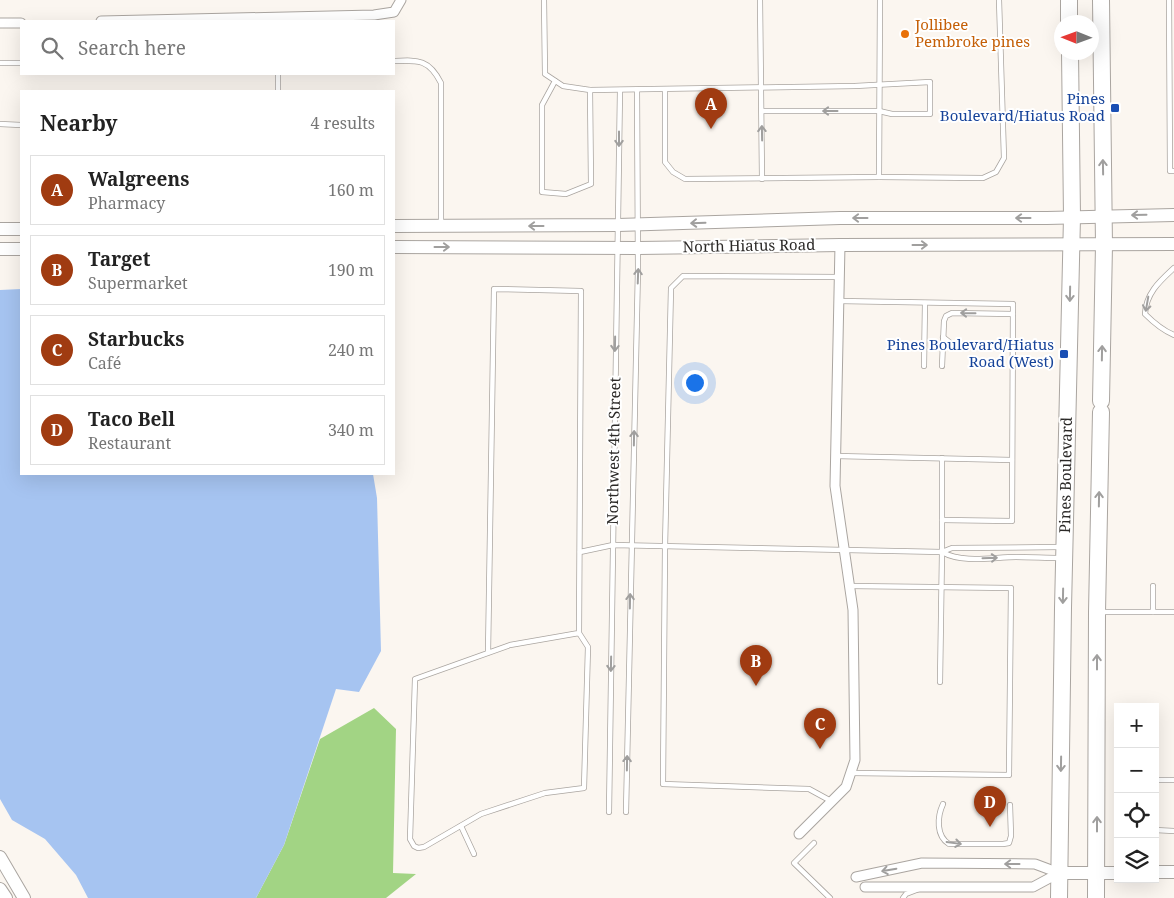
<!DOCTYPE html>
<meta charset="utf-8">
<style>
body{margin:0;font-family:"Noto Serif",serif;background:#f2f2f2;color:#222}
.controls{position:absolute;right:15px;bottom:15px;display:grid;overflow:hidden;border-radius:0px;box-shadow:0 5px 20px #0002}
.controls button{width:45px;height:45px;display:grid;place-items:center;padding:0;border:0;border-bottom:1px solid #e0e0e0;background:#fff;color:#222;font:25px sans-serif}
.compass{position:absolute;left:1054px;top:15px;width:45px;height:45px;border-radius:50%;background:#fff;box-shadow:0 5px 20px #0002;rotate:271deg}
.you{position:absolute;left:694px;top:382px;width:18px;height:18px;margin:-12px;border:4px solid #fff;border-radius:50%;background:#1a73e8;box-shadow:0 0 0 8px #1a73e833}
.badge{display:grid;place-items:center;width:32px;height:32px;border-radius:50%;background:#a03b11;color:#fff;font-size:16px;font-weight:700}
.pin{position:absolute;translate:-50% -41px;filter:drop-shadow(0 1px 2px #0008)}
.pin::after{content:'';position:absolute;top:26px;width:18px;height:15px;background:inherit;clip-path:polygon(0 0,100% 0,50% 100%)}
.list{margin:0;padding:0;list-style:none}
h2{display:flex;justify-content:space-between;align-items:center;height:65px;margin:0;padding:0 20px;font-size:21px}
h2 small{font-size:16px;font-weight:400;color:#767676}
.list li{display:grid;grid-template-columns:32px 1fr auto;gap:15px;align-items:center;box-sizing:border-box;height:70px;margin:0 10px 10px;padding:0 10px;border:1px solid #e0e0e0;border-radius:0px}
.list b{display:block;font-size:19px;white-space:nowrap}
.list p{margin:0;font-size:16px;white-space:nowrap;color:#767676}
.list em{font-size:16px;font-style:normal;color:#767676}
.icon{flex:none;width:28px;height:28px;fill:none;stroke:currentColor;stroke-width:2;stroke-linecap:round;stroke-linejoin:round}
.map{position:relative;flex:none;width:1174px;height:898px;overflow:hidden}
.search{position:absolute;background:#fff;box-shadow:0 5px 20px #0002;left:20px;top:20px;width:375px;height:55px;display:flex;align-items:center;gap:12px;box-sizing:border-box;padding:0 18px;border-radius:0px;color:#767676;font-size:19px}
.panel{position:absolute;background:#fff;box-shadow:0 5px 20px #0002;left:20px;top:90px;width:375px;height:385px;border-radius:0px}
.map>svg:first-child{display:block}
.forest{fill:#a2d484}
.water{fill:#a6c4f1}
.lines{fill:none;stroke-linecap:round;stroke-linejoin:round}
.lane-casing{stroke:#aaa5a0;stroke-width:6}
.street-casing{stroke:#aaa5a0;stroke-width:11}
.secondary-casing{stroke:#aaa5a0;stroke-width:14}
.highway-casing{stroke:#aaa5a0;stroke-width:18}
.lane{stroke:#fff;stroke-width:4.5}
.street{stroke:#fff;stroke-width:9}
.secondary{stroke:#fff;stroke-width:12}
.highway{stroke:#fff;stroke-width:16}
.oneway{stroke:#a09f9e}
.food-dot{fill:#e8710a;stroke:#fff;stroke-width:2}
.transit-dot{fill:#1a4fb4;stroke:#fff;stroke-width:2}
.labels{text-anchor:middle;stroke-width:4;stroke-linejoin:round;paint-order:stroke}
.food-label{font-size:15px;fill:#c56008;stroke:#fff;text-anchor:start}
.transit-label{font-size:15px;fill:#164399;stroke:#fff;text-anchor:end}
.street-label{font-size:15px;fill:#2b2927;stroke:#fff}
</style>
<div class="map">
<svg width="1174" height="898" viewBox="0 0 1174 898">
<rect width="100%" height="100%" fill="#fbf6f0"/>
<polygon class="forest" points="374,708 396,729 393,873 416,874 386,898 256,898 284,845 320,739"/>
<polygon class="water" points="21,289 21,474 373,474 377,498 381,651 359,692 336,689 284,845 256,898 88,898 76,875 45,839 12,820 0,799 0,290"/>
<g class="lines">
<defs>
<g id="lane">
<polyline points="544,0 545,74 563,86 590,90 855,86 930,82 930,114 892,114 879,111 762,111"/>
<polyline points="760,0 762,179"/>
<polyline points="880,0 879,177 983,178 996,172 1004,158 999,0"/>
<polyline points="1169,0 1170,171 1174,171"/>
<path d="M394,61C418,60 429,59 441,83V225"/>
<polyline points="0,63 21,63"/>
<polyline points="555,81 542,105 542,192 566,194 591,184 590,90"/>
<polyline points="665,90 665,162 673,172 685,179 879,177"/>
<polyline points="278,91 278,74"/>
<polyline points="0,124 21,125"/>
<path d="M1174,268C1160,281 1146,293 1145,314C1154,323 1162,330 1174,335"/>
<polyline points="839,301 1013,304 1012,521 942,520"/>
<polyline points="943,337 952,344 1013,346"/>
<polyline points="924,366 925,303"/>
<polyline points="942,366 944,321 946,316 952,313 1013,314"/>
<polyline points="836,456 1012,460"/>
<path d="M580,552L613,545L942,552C964,564 993,557 1016,557C1031,557 1046,558 1060,558"/>
<polyline points="942,552 952,548 1060,547"/>
<polyline points="850,586 1011,588 1009,775 852,773"/>
<polyline points="1100,612 1174,612"/>
<polyline points="1153,612 1153,586"/>
<polyline points="488,653 494,289 581,291 579,633 588,647 584,788 545,793 481,814 424,847 418,848 414,846 410,839 415,679 510,645 579,633"/>
<polyline points="940,682 942,552 942,458"/>
<polyline points="1155,780 1174,780"/>
<polyline points="831,801 809,789 663,784 665,547 671,288 683,276 839,277"/>
<path d="M943,804C937,817 936,836 949,844H1003L1009,843L1011,836L1010,805"/>
<polyline points="609,812 620,90"/>
<polyline points="626,812 638,269 637,90"/>
<polyline points="461,826 474,854"/>
<polyline points="1155,830 1174,831"/>
<polyline points="814,843 794,863 830,898"/>
<polyline points="903,898 906,894 919,889"/>
</g>
<g id="street">
<polyline points="101,21 374,15 394,12 401,0"/>
<polyline points="0,23 21,23"/>
<polyline points="799,834 846,787 855,760 853,610 835,486 840,245"/>
<polyline points="856,877 922,863 1035,864 1059,873"/>
<polyline points="865,887 1033,887 1059,873"/>
</g>
<g id="secondary">
<polyline points="394,226 618,225 840,218 1047,218 1174,215"/>
<polyline points="0,229 21,229"/>
<polyline points="394,247 638,248 840,245 1174,244"/>
<polyline points="0,249 21,249"/>
<polyline points="0,857 24,898"/>
<polyline points="1155,872 1174,872"/>
<polyline points="1059,873 1118,873"/>
<polyline points="0,889 6,898"/>
</g>
<g id="highway">
<polyline points="1069,0 1069,22"/>
<polyline points="1101,0 1104,245 1101,401"/>
<polyline points="1059,898 1063,608 1072,217 1070,52"/>
<polyline points="1096,898 1097,612 1101,412"/>
</g>
</defs>
<use href="#lane" class="lane-casing"/>
<use href="#street" class="street-casing"/>
<use href="#secondary" class="secondary-casing"/>
<use href="#highway" class="highway-casing"/>
<use href="#lane" class="lane"/>
<use href="#street" class="street"/>
<use href="#secondary" class="secondary"/>
<use href="#highway" class="highway"/>
</g>
<defs><path id="oneway-shaft" d="M-6 0H5M1.5-3L5.5 0L1.5 3" fill="none" stroke-width="1.6" stroke-linecap="round" stroke-linejoin="round" transform="scale(1.25)"/></defs>
<g class="oneway">
<use href="#oneway-shaft" transform="translate(830 111) rotate(180)"/>
<use href="#oneway-shaft" transform="translate(762 133) rotate(-91)"/>
<use href="#oneway-shaft" transform="translate(619 139) rotate(90)"/>
<use href="#oneway-shaft" transform="translate(1103 167) rotate(-91)"/>
<use href="#oneway-shaft" transform="translate(1139 215) rotate(179)"/>
<use href="#oneway-shaft" transform="translate(860 218) rotate(180)"/>
<use href="#oneway-shaft" transform="translate(1023 218) rotate(180)"/>
<use href="#oneway-shaft" transform="translate(698 223) rotate(178)"/>
<use href="#oneway-shaft" transform="translate(536 226) rotate(180)"/>
<use href="#oneway-shaft" transform="translate(920 245)"/>
<use href="#oneway-shaft" transform="translate(442 247)"/>
<use href="#oneway-shaft" transform="translate(638 276) rotate(-88)"/>
<use href="#oneway-shaft" transform="translate(1070 294) rotate(91)"/>
<use href="#oneway-shaft" transform="translate(1147 304) rotate(100)"/>
<use href="#oneway-shaft" transform="translate(968 313) rotate(-179)"/>
<use href="#oneway-shaft" transform="translate(615 344) rotate(91)"/>
<use href="#oneway-shaft" transform="translate(1102 353) rotate(-89)"/>
<use href="#oneway-shaft" transform="translate(634 438) rotate(-89)"/>
<use href="#oneway-shaft" transform="translate(1099 499) rotate(-89)"/>
<use href="#oneway-shaft" transform="translate(990 558) rotate(-2)"/>
<use href="#oneway-shaft" transform="translate(1063 596) rotate(91)"/>
<use href="#oneway-shaft" transform="translate(630 601) rotate(-89)"/>
<use href="#oneway-shaft" transform="translate(1097 662) rotate(-90)"/>
<use href="#oneway-shaft" transform="translate(611 664) rotate(91)"/>
<use href="#oneway-shaft" transform="translate(627 763) rotate(-89)"/>
<use href="#oneway-shaft" transform="translate(1061 764) rotate(91)"/>
<use href="#oneway-shaft" transform="translate(1097 824) rotate(-90)"/>
<use href="#oneway-shaft" transform="translate(954 843) rotate(8)"/>
<use href="#oneway-shaft" transform="translate(1012 864) rotate(-180)"/>
<use href="#oneway-shaft" transform="translate(889 870) rotate(170)"/>
</g>
<circle class="food-dot" cx="905" cy="34" r="5"/>
<g class="transit-dot">
<rect x="1110" y="103" width="10" height="10" rx="2.5"/>
<rect x="1059" y="349" width="10" height="10" rx="2.5"/>
</g>
<g class="labels">
<g class="food-label">
<text x="915" y="30">Jollibee<tspan x="915" dy="17">Pembroke pines</tspan></text>
</g>
<g class="transit-label">
<text x="1105" y="104">Pines<tspan x="1105" dy="17">Boulevard/Hiatus Road</tspan></text>
<text x="1054" y="350">Pines Boulevard/Hiatus<tspan x="1054" dy="17">Road (West)</tspan></text>
</g>
<g class="street-label">
<text transform="translate(749 246) rotate(-1)" y="5">North Hiatus Road</text>
<text transform="translate(614 451) rotate(-89)" y="5">Northwest 4th Street</text>
<text transform="translate(1066 475) rotate(-89)" y="5">Pines Boulevard</text>
</g>
</g>
</svg>
<div class="controls">
<button>+</button>
<button>−</button>
<button><svg class="icon" aria-label="locate" viewBox="0 0 24 24"><circle cx="12" cy="12" r="6"/><path d="M12 2v4M12 18v4M2 12h4M18 12h4"/></svg></button>
<button><svg class="icon" aria-label="layers" viewBox="0 0 24 24"><path d="M12 4l9 5-9 5-9-5zM3 14l9 5 9-5"/></svg></button>
</div>
<svg class="compass" viewBox="-18 -18 36 36"><path d="M0-13l5 13h-10z" fill="#e53935"/><path d="M0 13l5-13h-10z" fill="#767676"/></svg>
<div class="you"></div>
<div class="pin badge" style="left:711px;top:129px">A</div>
<div class="pin badge" style="left:756px;top:686px">B</div>
<div class="pin badge" style="left:820px;top:749px">C</div>
<div class="pin badge" style="left:990px;top:827px">D</div>
<div class="search"><svg class="icon" aria-label="search" viewBox="0 0 24 24"><circle cx="10" cy="10" r="6"/><path d="M15 15l6 6"/></svg>Search here</div>
<section class="panel">
<h2>Nearby<small>4 results</small></h2>
<ul class="list">
<li><span class="badge">A</span><div><b>Walgreens</b><p>Pharmacy</p></div><em>160 m</em></li>
<li><span class="badge">B</span><div><b>Target</b><p>Supermarket</p></div><em>190 m</em></li>
<li><span class="badge">C</span><div><b>Starbucks</b><p>Café</p></div><em>240 m</em></li>
<li><span class="badge">D</span><div><b>Taco Bell</b><p>Restaurant</p></div><em>340 m</em></li>
</ul>
</section>
</div>
